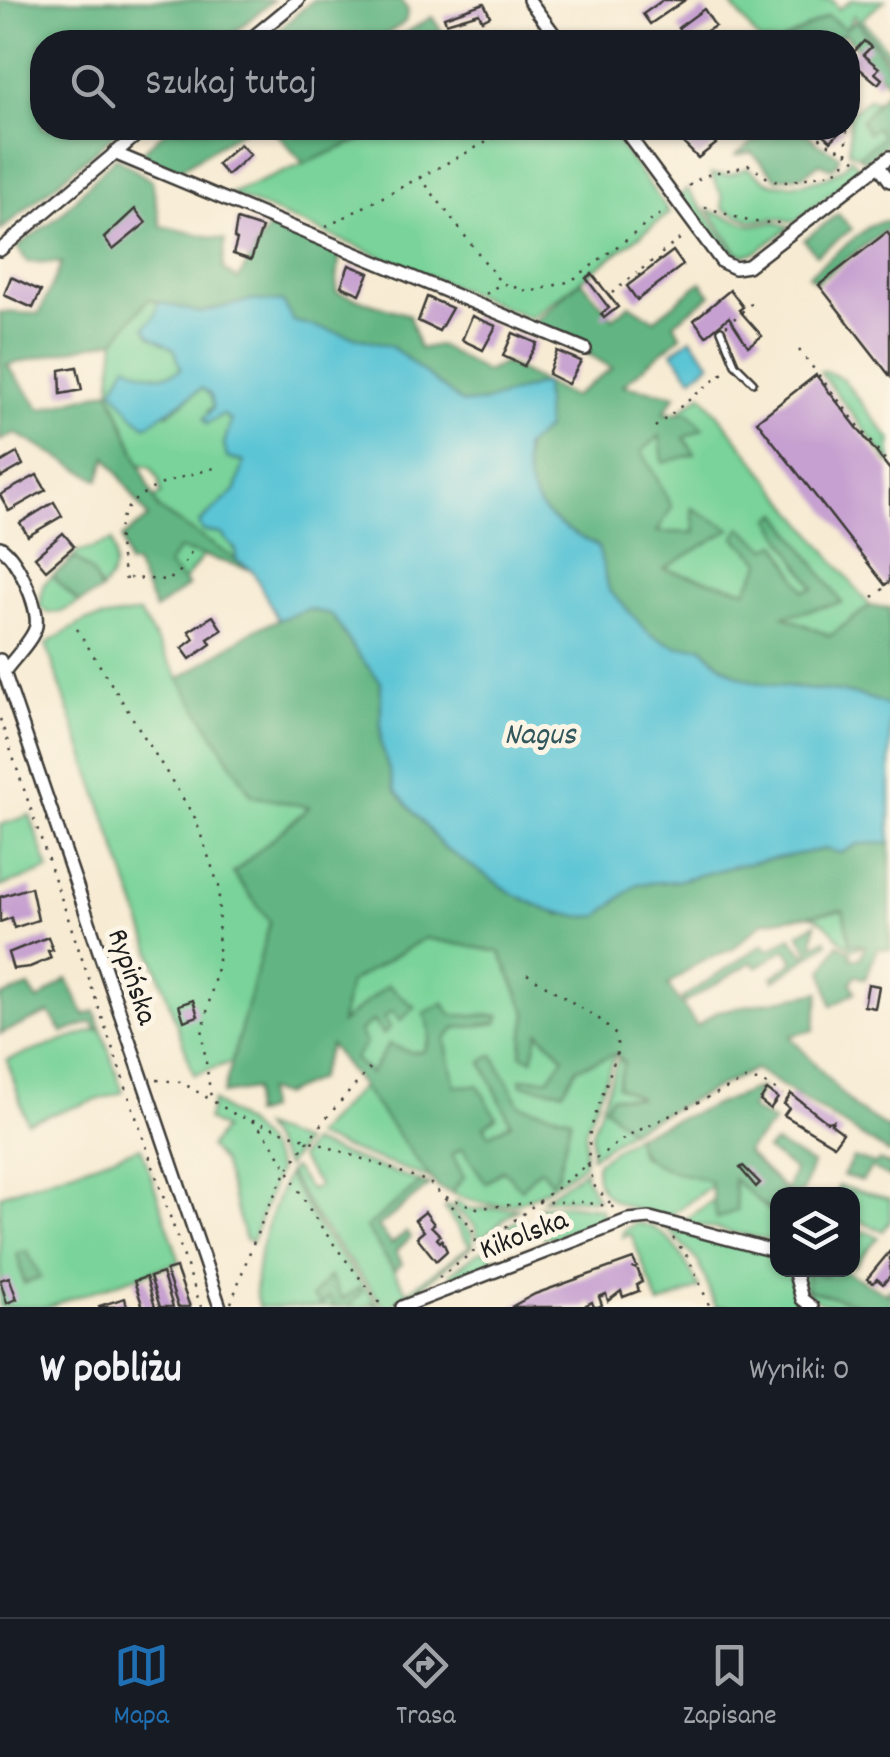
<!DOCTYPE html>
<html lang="pl">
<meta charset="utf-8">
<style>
body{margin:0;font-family:Dekko,sans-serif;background:#20242c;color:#f1f3f6}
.controls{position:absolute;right:30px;bottom:30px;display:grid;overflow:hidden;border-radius:20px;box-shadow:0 2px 8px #0004}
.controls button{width:90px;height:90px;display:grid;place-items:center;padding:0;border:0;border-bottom:2px solid #363941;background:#171b24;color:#f1f3f6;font:50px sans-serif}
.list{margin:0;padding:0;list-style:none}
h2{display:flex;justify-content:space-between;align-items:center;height:130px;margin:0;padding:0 40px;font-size:42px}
h2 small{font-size:32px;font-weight:400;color:#9ea1a6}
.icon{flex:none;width:55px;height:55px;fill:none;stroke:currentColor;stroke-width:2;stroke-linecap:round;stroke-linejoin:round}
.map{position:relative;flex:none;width:890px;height:1307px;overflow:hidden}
.search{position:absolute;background:#171b24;box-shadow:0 2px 8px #0004;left:30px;right:30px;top:30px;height:110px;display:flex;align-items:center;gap:25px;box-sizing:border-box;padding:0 35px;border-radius:40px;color:#9ea1a6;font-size:38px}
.sheet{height:310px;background:#171b24}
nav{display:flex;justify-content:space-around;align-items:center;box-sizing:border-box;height:140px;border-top:2px solid #363941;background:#171b24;font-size:28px;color:#9ea1a6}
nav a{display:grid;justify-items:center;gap:5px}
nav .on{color:#1f6fb2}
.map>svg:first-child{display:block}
.green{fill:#79d39a;stroke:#4a785b;stroke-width:2.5}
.forest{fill:#62b582;stroke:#3f684f;stroke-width:2.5}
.water{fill:#5bc5d5;stroke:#3c7078;stroke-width:2.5}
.building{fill:#c6a0d0}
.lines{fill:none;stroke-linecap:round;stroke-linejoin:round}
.service-casing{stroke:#3d3b37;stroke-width:10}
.minor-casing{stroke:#3d3b37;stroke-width:16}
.path{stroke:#3d3b37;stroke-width:2.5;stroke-dasharray:2.5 8;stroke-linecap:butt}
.service{stroke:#fff;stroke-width:5}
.minor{stroke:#fff;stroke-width:11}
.labels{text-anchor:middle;stroke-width:10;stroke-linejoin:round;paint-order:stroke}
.street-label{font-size:30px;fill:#1c1c1c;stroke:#fcf5e5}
.water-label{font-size:32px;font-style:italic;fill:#32575d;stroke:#fcf5e5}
</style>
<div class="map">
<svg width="890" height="1307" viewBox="0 0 890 1307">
<rect width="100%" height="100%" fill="#fcf5e5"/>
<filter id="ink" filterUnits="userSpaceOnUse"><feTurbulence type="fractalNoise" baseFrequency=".01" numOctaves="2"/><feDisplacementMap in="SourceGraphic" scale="20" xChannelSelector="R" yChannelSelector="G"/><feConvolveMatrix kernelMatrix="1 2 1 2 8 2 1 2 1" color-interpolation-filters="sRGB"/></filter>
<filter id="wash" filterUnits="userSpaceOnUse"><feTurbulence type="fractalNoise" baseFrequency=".0048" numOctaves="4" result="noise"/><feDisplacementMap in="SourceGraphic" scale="40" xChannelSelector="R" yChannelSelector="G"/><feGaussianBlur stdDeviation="2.25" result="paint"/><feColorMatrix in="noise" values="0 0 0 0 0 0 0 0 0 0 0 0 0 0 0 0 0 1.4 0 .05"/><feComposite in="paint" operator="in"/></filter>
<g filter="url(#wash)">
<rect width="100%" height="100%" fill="#f7ebd3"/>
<g class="green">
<polygon points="728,0 832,0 839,9 852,0 885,0 862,19 890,53 890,60 854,15 846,29 828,16 782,42 760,42"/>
<polygon points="868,99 877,101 861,121 867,132 877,127 883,137 859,156 849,152 850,113"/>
<polygon points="390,128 607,128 670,213 530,318 230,194"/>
<path d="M850,158L862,169L795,222L777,218L752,221L723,209L722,196L711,174L729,175L748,168C756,174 766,183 776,184C799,186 841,179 850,158Z"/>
<polygon points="687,189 737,255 718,247 680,195"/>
<polygon points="708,210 751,225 774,222 790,227 756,252 745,255 738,252"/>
<polygon points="148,299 159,302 154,317 175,350 181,369 169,376 142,373 168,414 202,388 211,396 213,408 208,410 211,422 223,414 231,421 224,444 236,459 244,462 236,490 200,523 203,531 221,533 236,550 236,560 161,512 153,498 161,495 159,480 151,467 140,464 110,390 115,340"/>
<polygon points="825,371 843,379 890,439 890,463 820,372"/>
<polygon points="702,394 870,606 830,636 782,615 841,603 779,513 772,519 815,587 804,591 778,544 768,548 735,537 762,562 746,590 663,569 730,529 692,510 696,533 656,532 642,451 660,435 694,453 684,438 702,429 688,412 677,413"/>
<path d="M112,541C118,564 115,573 101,591L92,573L68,562L76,553Z"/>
<polygon points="179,549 203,556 183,582 167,565"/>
<polygon points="52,576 79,603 61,612 48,613 40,607 43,585"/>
<polygon points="139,613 252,796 310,806 270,922 232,1062 194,1075 46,644 85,621"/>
<polygon points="30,815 49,870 0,887 0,825"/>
<path d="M843,910L850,943L865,945L853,949C832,938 832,921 809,915Z"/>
<path d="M425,938L500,952L527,1013L521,1054L532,1059L538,1032L564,1057L549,1078L522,1079L563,1091L577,1068L616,1053L586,1129L584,1164C534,1198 511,1220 451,1193L464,1177L452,1154L463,1148L502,1170L540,1168L551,1181L520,1105L493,1055L482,1063L511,1122L489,1135L484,1126L495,1118L455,1087L445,1040L456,1028L497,1023L499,1016L450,1015L444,1003L423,1052H410L370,1075L354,1058L359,1033L373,1020L382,1034L390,1027L384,1017L392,1010L388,985L341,1024L349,983Z"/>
<polygon points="101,1028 123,1092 27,1122 7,1060"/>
<polygon points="619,1057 643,1099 605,1107 630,1130 591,1157 592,1132"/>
<polygon points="363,1085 432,1179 313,1137"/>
<path d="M213,1101C242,1123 267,1134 278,1171L252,1242L245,1239L222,1162L209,1147L223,1129L207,1120Z"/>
<polygon points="262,1127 303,1143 286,1167"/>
<path d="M635,1135L639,1153L644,1158L710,1181L711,1186L668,1217C638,1210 589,1205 597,1162Z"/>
<polygon points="310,1143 421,1182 367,1228 407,1292 470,1246 444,1208 448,1206 472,1233 473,1245 413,1293 407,1293 391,1307 385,1307 318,1221 288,1173 293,1168 310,1190 319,1186 299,1158"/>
<polygon points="141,1147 180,1262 46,1307 0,1307 0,1195"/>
<polygon points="586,1169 585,1175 597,1199 543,1199"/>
<path d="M287,1174L316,1224L380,1307H375L372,1302L367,1307H348L362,1291L359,1288L342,1300L329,1297L334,1307H259C246,1275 273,1206 287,1174Z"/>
<polygon points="732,1178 777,1217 777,1234 770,1240 682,1222 713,1200 717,1218"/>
<polygon points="838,1186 890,1199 890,1221 883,1231 853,1218 852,1194 837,1194"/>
<polygon points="456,1201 470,1209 518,1208 479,1240 475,1226 453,1206"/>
<polygon points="566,1204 600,1208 605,1219 553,1238 506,1228 517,1220 537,1225 548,1219 538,1207"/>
<path d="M636,1223C669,1226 686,1261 699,1288L659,1305L631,1234L623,1237L624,1230Z"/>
<polygon points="667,1228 770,1253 777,1259 778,1270 790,1273 797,1307 716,1307 699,1263"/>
<polygon points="853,1232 869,1232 878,1237 853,1267 856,1238 853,1238"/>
<polygon points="488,1251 494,1256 491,1265 455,1281 450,1274 478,1252"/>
<path d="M802,1270H828L825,1277L808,1290L869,1307C839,1307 796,1307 802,1270Z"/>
</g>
<g class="forest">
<polygon points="0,0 273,0 223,42 42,42 42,128 122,128 0,231"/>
<polygon points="313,0 400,0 408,10 405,22 375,42 265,42"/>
<polygon points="828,16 845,29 857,20 890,67 890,86 844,33 833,42 781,42"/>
<polygon points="432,17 449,42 391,42"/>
<polygon points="890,87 890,117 883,125 890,134 890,141 864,162 859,156 882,137 877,127 868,133 861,121"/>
<polygon points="169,128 246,128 177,171 137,156"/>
<polygon points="272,128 366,128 371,135 304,164"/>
<polygon points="773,128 801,128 817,143 839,155 838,162 832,169 819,163 804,175 777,179 751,152 734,156"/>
<path d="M115,157L152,181L161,226L225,240L223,269L238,280L271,223L340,251L336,292L409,315L419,349L438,345L486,372L504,363L572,397L612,368L534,322L581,280L613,318L630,304L654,320L701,282L711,295L674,323L681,336L623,385L676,395L664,413L688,412L703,428L684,438L695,454L663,463L660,436L642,451L672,507L657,532L695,533L692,508L731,529L664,569L746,590L762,562L735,537L741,527L767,548L778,544L804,591L814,588L771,519L779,513L842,603L784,616L830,636L870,606L890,608V707C847,684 798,694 752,681C732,676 716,661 701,646L678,647L651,635L609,590L597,546C507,503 517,469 543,383L482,403H462L392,347L292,321L251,300L199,313L148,299L115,340L7,365L41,409L110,390L158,509L252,570L179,549L167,565L188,586L155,610L135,564L128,565L122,538L148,518L107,457L99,480L15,433L0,441V312L39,314L62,263L27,262L17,247L58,217Z"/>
<polygon points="838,214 852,229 816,255 804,240"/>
<polygon points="885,221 890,222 890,234 886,230 816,282 808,275 871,225"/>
<polygon points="76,558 92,573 101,591 79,603 52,576"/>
<path d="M308,609L332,615L356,652L381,682V743L395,790L443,847L512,893L545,909L562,915L623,893L637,884L676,881L734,866L825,849L841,853L858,844L890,843V950L878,948L865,979L855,975L851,983L855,992L832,1006L823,971L838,944L851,952V958H860L865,946L850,943L843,910L763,922L733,949L699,962L668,985L697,1026L718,1011L820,992L814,1030L790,1036L855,1108L890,1130V1154L755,1069L630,1130L605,1107L611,1096L640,1098L617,1086L624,1062L616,1054L577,1068L563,1091L522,1085L521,1079L549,1078L564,1057L539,1032L532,1060L521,1054L527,1013L500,952L425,938L349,983L341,1023L388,985L415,1007L400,1021L392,1011L384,1017L390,1027L383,1035L373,1021L359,1032L366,1043L354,1059L370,1074L389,1044L410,1052H423C434,1038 430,1028 424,1013L444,1003L451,1015L500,1016L497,1023L456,1028L445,1040L455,1086L478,1085L496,1117L484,1126L489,1135L511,1123L482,1062L493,1055L520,1105L571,1118L558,1174L551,1182L540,1168L521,1189L503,1170L486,1183L462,1148L452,1155L464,1177L451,1193L438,1188L330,1045L318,1079L282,1095L266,1091L267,1110L252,1115L254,1089L223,1094L270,922L233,873L309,807L252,796L179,679L257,628Z"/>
<polygon points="816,923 813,946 826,939 828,943 774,981 772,977 794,961 786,949 757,967 752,962 684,1003 682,998 763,944 769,950 791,937 805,955 809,952 799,933"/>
<polygon points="67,979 85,1015 95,1011 101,1028 97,1030 92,1022 63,1033 49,1013 0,1034 0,997 29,987 38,1001"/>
<path d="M761,1087L750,1109L774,1122L746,1152L786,1191L794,1170L766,1150L775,1143L812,1164L802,1194H778L777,1226L776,1216L733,1179L737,1210L717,1219L710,1181C682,1172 638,1169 635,1135Z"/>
<polygon points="853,1158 876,1164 879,1160 890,1165 890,1178 871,1168 862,1181 843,1176"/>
<polygon points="421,1182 430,1185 378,1227 392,1244 406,1232 411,1237 396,1251 402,1264 394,1270 366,1228"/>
<polygon points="27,1251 41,1277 24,1284 17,1253"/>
<polygon points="808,1270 825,1276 828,1270 843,1270 885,1293 890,1288 890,1307 869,1307 807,1290"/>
<polygon points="330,1276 342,1299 359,1288 362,1292 348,1307 334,1307 329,1297 321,1305 312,1297"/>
</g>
<g class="water">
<path d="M251,300L283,302L293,321L392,347L462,403H482L544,383L546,429L524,448C525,506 548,522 598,546L609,590L651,635L678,647L701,646C716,661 731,675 752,681C798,694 847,684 890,707V843L858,844L841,853L825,849L734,866L676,881L637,884L599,916L578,917L545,909L512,893L443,847L395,790L381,743V682L356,652L332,615L308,609L278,620L252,570L236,560V550L221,534L203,531L199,523L236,490L244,462L227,458L224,444L231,421L223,414L207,424L204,418L213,408L211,396L202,388L146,426L133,415L113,389L127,364C145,375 162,380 181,369L175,350L150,335L145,327L154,317L159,302L200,313Z"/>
<polygon points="691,338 711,363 692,378 672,352"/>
</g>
<g id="blocks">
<g class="building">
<polygon points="663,0 685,0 650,24 643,14"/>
<polygon points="484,3 490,16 482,20 479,13 446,23 444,17"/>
<polygon points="704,9 715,26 688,42 678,28"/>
<polygon points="864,41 871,47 863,55 879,68 875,73 882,79 878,84 848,59 848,50 852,54"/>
<polygon points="704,128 716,144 698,158 682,142"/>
<polygon points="817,128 844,128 831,141"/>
<polygon points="240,144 250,155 227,175 217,164"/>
<polygon points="135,209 146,223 113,250 104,238"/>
<polygon points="237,220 262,228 251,260 233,254 237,240 234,238"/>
<polygon points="887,232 890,236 890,376 819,285"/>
<polygon points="673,251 683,265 637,300 627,286"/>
<polygon points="349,265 369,273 360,294 341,286"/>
<polygon points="592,274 618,307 604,318 601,314 609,308 586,278"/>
<polygon points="11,277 41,291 33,308 4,295"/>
<polygon points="730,290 743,307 739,310 762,336 748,346 729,317 706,336 694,320"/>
<polygon points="427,297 452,308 439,331 418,321"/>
<polygon points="472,316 496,326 483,350 462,340"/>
<polygon points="513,333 537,343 524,366 503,356"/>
<polygon points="557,351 581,361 568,384 548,374"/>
<polygon points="77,367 82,390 61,394 60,370"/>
<polygon points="816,375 890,470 890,581 885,585 757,421"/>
<polygon points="17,453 23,465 0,478 0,463"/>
<polygon points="37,475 46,490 9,511 0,495"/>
<polygon points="54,502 62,516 28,536 20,523"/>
<polygon points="63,533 74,546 46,570 35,557"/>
<polygon points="213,616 222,630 208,639 211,644 190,659 182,648 194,639 189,631"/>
<polygon points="31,887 38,920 14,928 11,918 0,922 0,897"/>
<polygon points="48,937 53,950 48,951 51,958 30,967 13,969 8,953"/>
<polygon points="868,984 879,986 875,1008 864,1006"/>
<polygon points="193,1000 198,1016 184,1021 179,1005"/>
<polygon points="767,1090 778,1098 770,1109 760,1101"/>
<polygon points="791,1094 827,1122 833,1121 831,1124 843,1133 834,1145 784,1115 789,1108 784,1104"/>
<polygon points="743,1166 760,1183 756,1187 740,1168"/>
<polygon points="425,1212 434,1224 431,1226 440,1235 437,1239 440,1242 442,1240 447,1251 436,1261 417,1237 424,1231 415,1220"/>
<polygon points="890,1251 890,1276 883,1284 877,1279 873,1283 867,1279"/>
<polygon points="633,1259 637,1267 634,1268 638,1270 642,1282 637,1285 639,1291 623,1297 621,1291 608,1301 606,1294 599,1297 602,1305 598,1307 594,1307 592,1302 586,1305 587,1307 511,1307 535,1294"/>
<polygon points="176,1268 190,1307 178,1307 166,1271"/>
<polygon points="162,1273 173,1307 160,1307 150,1277"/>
<polygon points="9,1277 17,1299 7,1303 0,1280"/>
<polygon points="146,1277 155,1307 143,1307 134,1281"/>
<polygon points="125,1298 127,1307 100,1307 99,1306"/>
</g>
</g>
</g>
<g filter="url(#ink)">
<use href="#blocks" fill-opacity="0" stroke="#3d3b37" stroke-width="2.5"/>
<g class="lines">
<defs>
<polyline id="service" points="721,330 735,364 753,382"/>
<g id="minor">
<polyline points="529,0 560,42"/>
<polyline points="247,42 298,0"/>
<polyline points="623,128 722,262 735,268 748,266 890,157"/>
<polyline points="114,153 585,349"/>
<polyline points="879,166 890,181"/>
<polyline points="0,250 145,128"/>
<path d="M0,547C17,557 39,606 36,626C33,640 13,659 4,672"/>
<polyline points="0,660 220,1307"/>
<polyline points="794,1270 802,1299 812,1307"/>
<polyline points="402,1307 628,1220 650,1218 778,1252"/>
</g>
</defs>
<use href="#service" class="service-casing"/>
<use href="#minor" class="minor-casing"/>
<g class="path">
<polyline points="819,129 816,133 823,141 847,153 847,128"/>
<polyline points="420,177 501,283 530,292 571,281 667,209"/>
<path d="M689,186C710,169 724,173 749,165L772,181L788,182L835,172L844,164L847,153L862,165"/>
<polyline points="705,207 751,222 786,223"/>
<polyline points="326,227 513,128"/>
<polyline points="660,261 657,257 686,234"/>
<polyline points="640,276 637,273 656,258"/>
<polyline points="612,293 637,273"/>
<polyline points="486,294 500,284"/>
<polyline points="726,326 753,302"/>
<polyline points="799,350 890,466"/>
<polyline points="655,427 728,369"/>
<polyline points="129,578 169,580 180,571 194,547"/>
<path d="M126,580C122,564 118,548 119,533C121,487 183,478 217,467"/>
<polyline points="873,597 890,584"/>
<polyline points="77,629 195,818 219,887 218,963 202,1034 211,1098"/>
<polyline points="0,719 201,1307"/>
<polyline points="527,974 599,1019 616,1035 618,1050 590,1131 588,1164 629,1135 745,1080 760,1081 783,1094"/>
<polyline points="157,1080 181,1082 236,1115 429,1182 470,1225 475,1235 476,1250"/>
<path d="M252,1121C277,1142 296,1190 316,1219C336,1249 360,1278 383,1307"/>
<polyline points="446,1197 477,1208 530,1203"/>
<polyline points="538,1202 583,1202 619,1208"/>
<polyline points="491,1238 520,1232 541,1239"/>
<polyline points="673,1238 688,1257 710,1307"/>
<polyline points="483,1244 500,1256"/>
<polyline points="439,1278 588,1164 595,1187 614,1207"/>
<path d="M231,1303C247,1260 262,1215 285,1175C308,1135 342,1101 372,1066"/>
</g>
<use href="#service" class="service"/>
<use href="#minor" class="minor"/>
</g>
</g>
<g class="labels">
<g class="street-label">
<text transform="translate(134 976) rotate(71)" y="10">Rypińska</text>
<text transform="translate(523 1233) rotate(-21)" y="10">Kikolska</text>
</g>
<g class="water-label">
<text x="540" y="743">Nagus</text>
</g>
</g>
</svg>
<div class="controls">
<button><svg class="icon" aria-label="layers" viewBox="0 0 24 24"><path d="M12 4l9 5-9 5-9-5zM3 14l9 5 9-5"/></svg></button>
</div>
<div class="search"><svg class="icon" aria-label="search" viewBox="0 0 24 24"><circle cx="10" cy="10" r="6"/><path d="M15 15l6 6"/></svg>Szukaj tutaj</div>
</div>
<section class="sheet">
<h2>W pobliżu<small>Wyniki: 0</small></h2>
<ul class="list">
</ul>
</section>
<nav>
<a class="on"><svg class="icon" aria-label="map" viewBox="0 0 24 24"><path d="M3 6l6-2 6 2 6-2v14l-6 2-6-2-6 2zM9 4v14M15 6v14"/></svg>Mapa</a>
<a><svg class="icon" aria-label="directions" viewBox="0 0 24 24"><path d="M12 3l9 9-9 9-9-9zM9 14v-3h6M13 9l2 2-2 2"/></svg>Trasa</a>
<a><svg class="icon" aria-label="saved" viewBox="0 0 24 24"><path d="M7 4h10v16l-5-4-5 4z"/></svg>Zapisane</a>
</nav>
